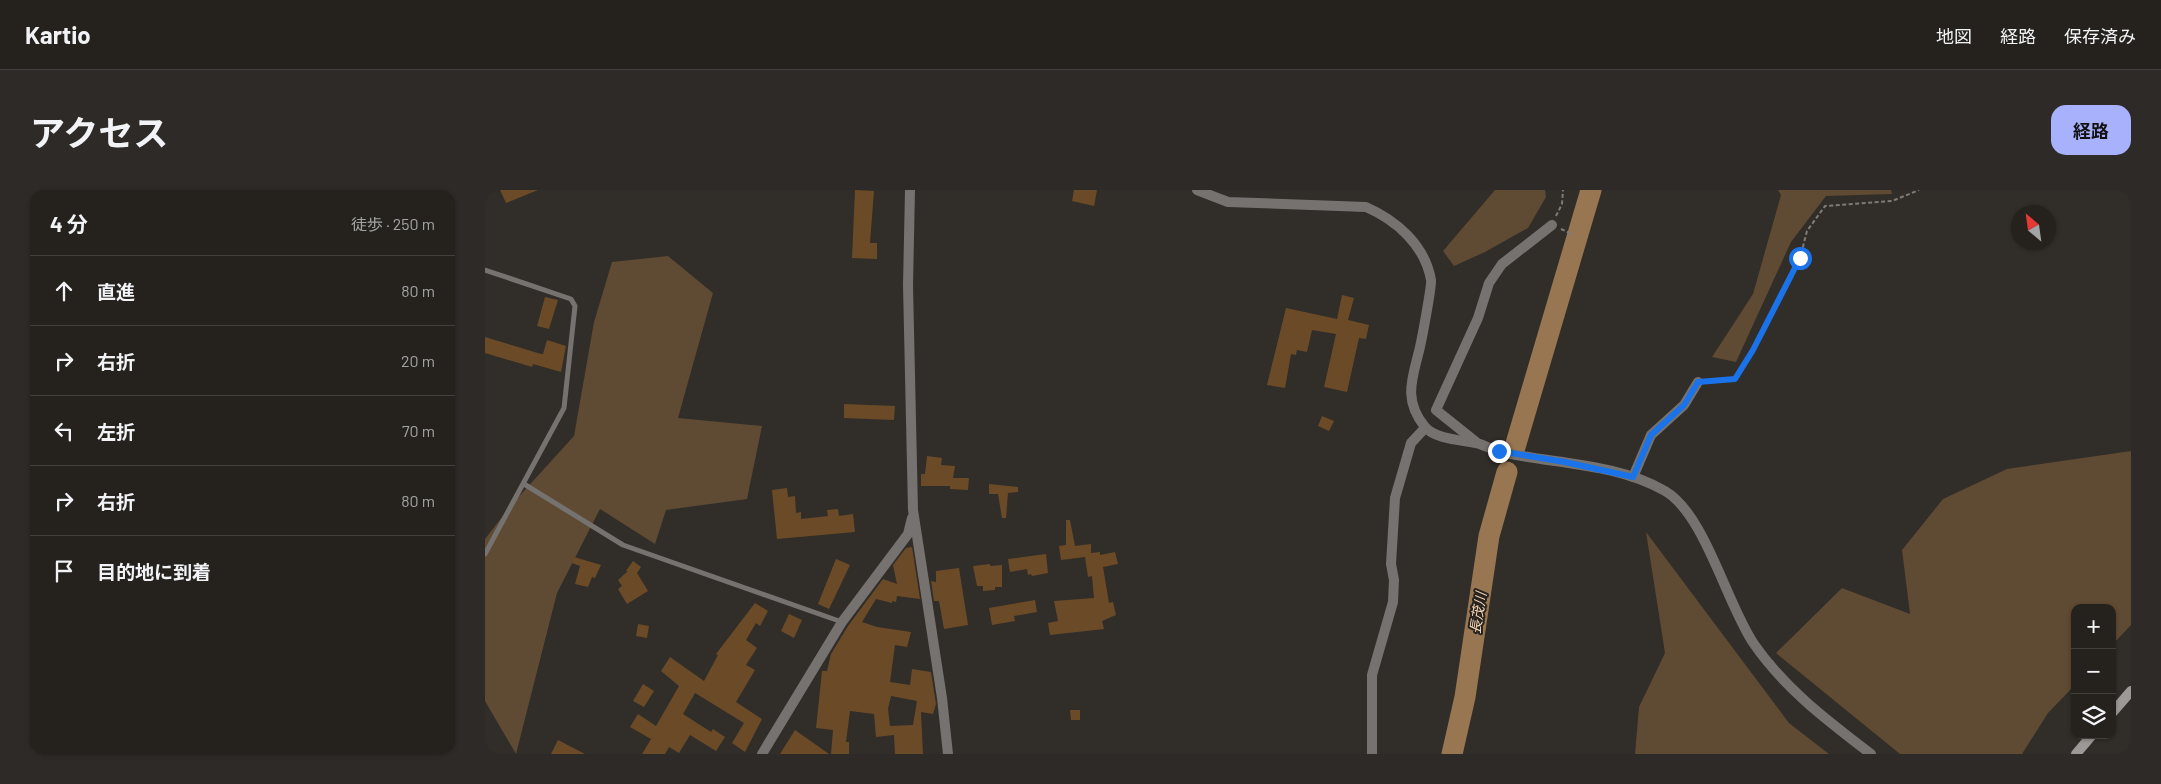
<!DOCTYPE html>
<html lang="ja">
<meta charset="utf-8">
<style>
body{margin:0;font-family:Barlow,"Noto Sans JP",sans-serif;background:#2d2a27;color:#f1f3f6}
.controls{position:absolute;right:15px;bottom:15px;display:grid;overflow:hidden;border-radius:10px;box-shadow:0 1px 4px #0004}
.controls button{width:45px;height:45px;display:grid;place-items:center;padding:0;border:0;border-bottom:1px solid #423f3c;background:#25221e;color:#f1f3f6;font:25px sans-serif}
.compass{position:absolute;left:1526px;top:15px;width:45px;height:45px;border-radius:50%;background:#25221e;box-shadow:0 1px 4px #0004;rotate:331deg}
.stop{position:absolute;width:15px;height:15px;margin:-11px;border:4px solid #1a73e8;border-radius:50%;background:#fff}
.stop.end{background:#1a73e8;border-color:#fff;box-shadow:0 1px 5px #0008}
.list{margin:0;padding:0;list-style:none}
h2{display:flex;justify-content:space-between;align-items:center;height:65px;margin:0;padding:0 20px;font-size:21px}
h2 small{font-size:16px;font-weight:400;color:#a3a4a4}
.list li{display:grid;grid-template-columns:32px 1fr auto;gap:15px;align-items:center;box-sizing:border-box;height:70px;padding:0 20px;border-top:1px solid #423f3c}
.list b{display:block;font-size:19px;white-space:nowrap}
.list em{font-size:16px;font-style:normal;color:#a3a4a4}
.icon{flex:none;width:28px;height:28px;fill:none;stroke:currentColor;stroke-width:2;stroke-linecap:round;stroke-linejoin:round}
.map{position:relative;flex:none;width:1646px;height:564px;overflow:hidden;border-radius:15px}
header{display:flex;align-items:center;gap:30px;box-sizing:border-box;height:70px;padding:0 25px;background:#25221e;border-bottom:1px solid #423f3c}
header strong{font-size:24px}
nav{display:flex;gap:28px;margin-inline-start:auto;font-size:18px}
.intro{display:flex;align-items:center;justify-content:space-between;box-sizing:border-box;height:120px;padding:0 30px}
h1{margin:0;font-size:35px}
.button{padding:12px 22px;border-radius:15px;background:#a7b1fc;color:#111;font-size:18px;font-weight:700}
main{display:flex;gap:30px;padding:0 30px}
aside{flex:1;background:#25221e;border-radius:15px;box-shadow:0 1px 4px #0004}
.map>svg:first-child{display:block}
.green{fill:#5f4a33}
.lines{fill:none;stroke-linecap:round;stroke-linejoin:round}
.river{stroke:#987651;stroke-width:21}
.building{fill:#6b4b27;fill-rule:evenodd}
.path{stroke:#7f7b77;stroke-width:2;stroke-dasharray:4 2.5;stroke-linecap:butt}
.service{stroke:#757270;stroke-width:5}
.minor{stroke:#757270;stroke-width:10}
.secondary{stroke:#9d9996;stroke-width:10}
.route{stroke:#1a73e8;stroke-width:6}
.labels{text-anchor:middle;stroke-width:4;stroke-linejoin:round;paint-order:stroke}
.water-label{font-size:14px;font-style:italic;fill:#f9d8b6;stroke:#27231f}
</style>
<header>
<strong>Kartio</strong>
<nav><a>地図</a><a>経路</a><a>保存済み</a></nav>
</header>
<div class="intro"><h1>アクセス</h1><a class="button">経路</a></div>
<main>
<aside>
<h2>4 分<small>徒歩 · 250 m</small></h2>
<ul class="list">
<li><svg class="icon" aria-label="ahead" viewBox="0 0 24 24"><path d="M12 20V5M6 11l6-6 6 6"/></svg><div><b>直進</b></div><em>80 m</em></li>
<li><svg class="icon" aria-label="right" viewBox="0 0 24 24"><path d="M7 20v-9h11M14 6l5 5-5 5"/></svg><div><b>右折</b></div><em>20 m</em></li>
<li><svg class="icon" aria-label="left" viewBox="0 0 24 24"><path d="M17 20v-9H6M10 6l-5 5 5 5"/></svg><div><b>左折</b></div><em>70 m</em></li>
<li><svg class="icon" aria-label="right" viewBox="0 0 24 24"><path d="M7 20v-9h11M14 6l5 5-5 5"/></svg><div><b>右折</b></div><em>80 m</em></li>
<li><svg class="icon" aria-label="arrive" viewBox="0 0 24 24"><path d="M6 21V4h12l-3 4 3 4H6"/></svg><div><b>目的地に到着</b></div></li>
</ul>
</aside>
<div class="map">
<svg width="1646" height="564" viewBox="0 0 1646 564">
<rect width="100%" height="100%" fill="#312d28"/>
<g class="green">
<polygon points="1010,0 1060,0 1061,7 1043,38 1000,62 969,76 958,61"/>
<polygon points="1293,0 1406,0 1407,4 1341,6 1306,52 1251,172 1227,167 1268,104 1296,5"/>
<polygon points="183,66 228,103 193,228 277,236 262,309 181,320 170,354 115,319 72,403 31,564 0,511 0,349 28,313 89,246 109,132 127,72"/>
<polygon points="1646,261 1646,435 1627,455 1627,418 1590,418 1590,495 1563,523 1537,564 1415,564 1291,463 1357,398 1425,424 1417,360 1458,309 1522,279"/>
<polygon points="1161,342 1304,533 1344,564 1150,564 1154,517 1180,463"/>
</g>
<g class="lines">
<g class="river">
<polyline points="1030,257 1106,0"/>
<polyline points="967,564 980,507 1004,346 1022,282"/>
</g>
</g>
<g class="building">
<polygon points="15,0 53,0 21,13"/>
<polygon points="370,0 389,1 385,53 392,53 392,69 367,68"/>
<polygon points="589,0 612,0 609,16 587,11"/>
<polygon points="857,105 869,108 863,130 884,135 881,149 874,148 862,202 839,197 851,144 827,140 822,162 812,160 811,165 806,164 800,198 782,195 801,118 852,129"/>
<polygon points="60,107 73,110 64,139 52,136"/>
<polygon points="0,147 56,164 58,164 62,150 81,156 76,182 48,174 47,177 0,163"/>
<polygon points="359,214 410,216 409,230 359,228"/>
<polygon points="837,226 849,231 844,241 833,236"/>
<polygon points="442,266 457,268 456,275 470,276 468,288 484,288 483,300 465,299 465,296 436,296 436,284 440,284"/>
<polygon points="504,294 533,297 533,302 523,303 521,328 517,328 513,304 504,304"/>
<polygon points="302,298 303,307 310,306 311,323 316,322 316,329 343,326 342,320 353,319 354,326 368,324 370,342 292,349 287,300"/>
<polygon points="581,330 585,330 590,356 606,354 606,363 615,362 615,365 630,362 633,374 618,377 624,413 628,412 631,425 617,431 619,439 565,445 563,433 573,431 569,411 609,408 607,386 603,387 600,367 576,370 574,356 581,355"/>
<path d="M427,357L435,409L412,406L411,412L407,411V413L391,409L377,432L392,437L426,442L422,457L410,455L405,492L425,495L427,479L446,482L451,514L448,524L436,522L438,564H410L409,545L391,547L389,524L365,521L361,552H364V564H346L348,540L331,538L337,481H342L346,464L363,436L398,389L412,394L408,375L421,358ZM406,506L432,511L428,535L405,536L403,519Z"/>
<polygon points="561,364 563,383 547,386 546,384 543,385 542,379 525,382 523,369"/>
<polygon points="89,367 116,375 110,388 107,387 103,397 90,394 95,376 87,373"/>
<polygon points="351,369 365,375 344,419 333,414"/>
<polygon points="148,371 156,377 152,383 163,401 142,414 133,399 137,396 133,390 143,381 141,381"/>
<polygon points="505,374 505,376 517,375 517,397 510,397 510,400 498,401 498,396 492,396 488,376"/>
<polygon points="474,378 483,435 459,439 454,411 449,411 446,391 451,392 451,381"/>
<polygon points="550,410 552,422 529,426 530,431 507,435 504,418"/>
<polygon points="270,413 283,421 275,436 271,433 261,450 272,458 261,475 270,480 251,512 277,529 260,562 247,553 259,533 210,503 198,524 226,542 228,539 240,547 231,561 205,545 194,563 184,557 180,564 157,564 166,549 145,537 153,524 171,536 194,496 176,481 185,467 219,491 233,465 231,464"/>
<polygon points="304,424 317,430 309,448 296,441"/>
<polygon points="153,434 164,436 162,448 151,446"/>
<polygon points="158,494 169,501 159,517 148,511"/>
<polygon points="585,520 595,520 595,530 586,530"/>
<polygon points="310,540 344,564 295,564"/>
<polygon points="73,550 100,564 66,564"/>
</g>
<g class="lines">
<g class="path">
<polyline points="1071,26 1077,14 1078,0"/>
<polyline points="1076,39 1089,45"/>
<polyline points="1223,191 1250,189 1269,159 1315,68 1322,41 1340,16 1407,11 1434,0"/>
</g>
<g class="service">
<polyline points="0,80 86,109 90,116 79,218 0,364"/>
<polyline points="39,294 138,355 357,432"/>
</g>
<g class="minor">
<polyline points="425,0 423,95 428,320 457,508 463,564"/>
<path d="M712,0L743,12L881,17C911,30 940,55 946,90C947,95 937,148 935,157C928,187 917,209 940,237C950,249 976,250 991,253C1000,255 1007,260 1016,262C1070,274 1131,273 1180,301C1220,324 1242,415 1269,454C1300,499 1343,531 1386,564"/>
<polyline points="991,252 951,220 993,128 1004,93 1017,74 1067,35"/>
<polyline points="1148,287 1166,245 1199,215 1213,192"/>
<polyline points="277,564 357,432 423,344 427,328"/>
<polyline points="887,564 887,485 908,412 909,390 906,374 910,308 926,253 940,238"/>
</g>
<g class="secondary">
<polyline points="1627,523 1646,501"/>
<polyline points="1591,564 1607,545"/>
</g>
</g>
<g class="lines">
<polyline class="route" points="1014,261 1080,272 1148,287 1166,245 1199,215 1213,192 1250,189 1268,160 1315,68"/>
</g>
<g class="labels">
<g class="water-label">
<text transform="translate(993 423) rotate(-81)" y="5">長茂川</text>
</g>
</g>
</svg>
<div class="controls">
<button>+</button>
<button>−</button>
<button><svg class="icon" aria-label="layers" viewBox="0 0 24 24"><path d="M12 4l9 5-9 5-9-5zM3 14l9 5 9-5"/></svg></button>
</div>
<svg class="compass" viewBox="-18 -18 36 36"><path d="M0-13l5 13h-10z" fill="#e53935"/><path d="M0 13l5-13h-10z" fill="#a3a4a4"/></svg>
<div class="stop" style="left:1315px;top:68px"></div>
<div class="stop end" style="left:1014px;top:261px"></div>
</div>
</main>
